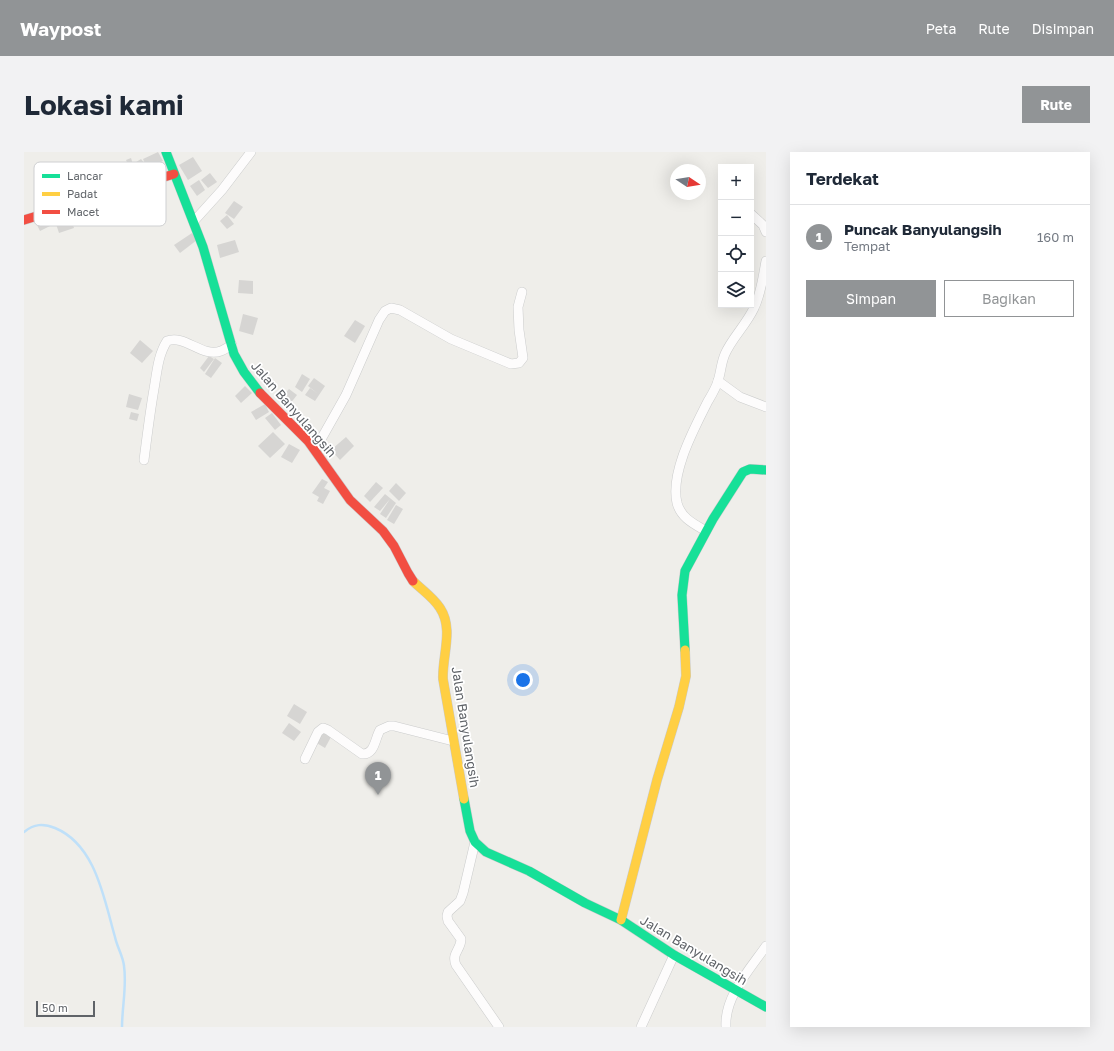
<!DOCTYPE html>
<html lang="id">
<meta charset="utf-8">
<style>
body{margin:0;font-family:"Golos Text",sans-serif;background:#f2f2f3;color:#1f2937}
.controls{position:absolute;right:12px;top:12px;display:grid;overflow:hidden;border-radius:0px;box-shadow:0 4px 16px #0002}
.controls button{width:36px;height:36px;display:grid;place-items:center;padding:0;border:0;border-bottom:1px solid #e0e1e3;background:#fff;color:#1f2937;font:20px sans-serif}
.compass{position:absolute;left:646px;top:12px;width:36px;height:36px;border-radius:50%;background:#fff;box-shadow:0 4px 16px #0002;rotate:102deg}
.scale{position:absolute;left:12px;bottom:10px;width:59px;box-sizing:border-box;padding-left:4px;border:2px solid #5f6368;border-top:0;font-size:11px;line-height:14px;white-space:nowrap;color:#5f6368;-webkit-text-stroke:3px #fff;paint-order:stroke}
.you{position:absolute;left:499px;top:528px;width:14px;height:14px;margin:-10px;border:3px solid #fff;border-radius:50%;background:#1a73e8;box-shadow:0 0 0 6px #1a73e833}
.badge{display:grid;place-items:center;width:26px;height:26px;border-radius:50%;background:#919496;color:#fff;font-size:13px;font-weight:700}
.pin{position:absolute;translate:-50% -33px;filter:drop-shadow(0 1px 2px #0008)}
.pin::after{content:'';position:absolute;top:21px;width:14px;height:12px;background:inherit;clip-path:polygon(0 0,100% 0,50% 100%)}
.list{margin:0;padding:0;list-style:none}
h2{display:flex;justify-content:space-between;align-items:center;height:52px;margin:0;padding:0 16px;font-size:17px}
h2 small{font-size:13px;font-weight:400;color:#747a83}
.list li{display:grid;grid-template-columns:26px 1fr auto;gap:12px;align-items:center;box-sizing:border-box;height:64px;padding:0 16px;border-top:1px solid #e0e1e3}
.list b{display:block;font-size:15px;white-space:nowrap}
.list p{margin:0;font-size:13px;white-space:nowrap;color:#747a83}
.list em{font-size:13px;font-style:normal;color:#747a83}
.actions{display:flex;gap:8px;padding:12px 16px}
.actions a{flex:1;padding:9px 0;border:1px solid #919496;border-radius:0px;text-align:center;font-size:14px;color:#919496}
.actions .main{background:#919496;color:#fff}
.icon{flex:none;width:22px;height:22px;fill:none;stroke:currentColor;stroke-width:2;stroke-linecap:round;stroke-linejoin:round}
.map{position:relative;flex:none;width:742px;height:875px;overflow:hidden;border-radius:0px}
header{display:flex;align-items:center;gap:24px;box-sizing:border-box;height:56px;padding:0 20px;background:#919496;color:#fff}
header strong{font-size:19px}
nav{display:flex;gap:22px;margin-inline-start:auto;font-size:14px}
.intro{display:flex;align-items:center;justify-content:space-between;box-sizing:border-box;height:96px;padding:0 24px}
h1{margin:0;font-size:28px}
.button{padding:10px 18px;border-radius:0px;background:#919496;color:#fff;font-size:14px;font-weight:700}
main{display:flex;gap:24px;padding:0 24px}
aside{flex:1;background:#fff;border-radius:0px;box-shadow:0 4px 16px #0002}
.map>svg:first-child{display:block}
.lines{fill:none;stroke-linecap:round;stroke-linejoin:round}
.stream{stroke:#bfe0f9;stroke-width:2.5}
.building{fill:#d6d5d3}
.street-casing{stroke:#cbcccc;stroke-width:10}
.fast-casing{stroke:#cacacb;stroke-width:10}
.slow-casing{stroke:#cacacb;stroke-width:10}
.jam-casing{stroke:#cacacb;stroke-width:10}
.street{stroke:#fdfcfc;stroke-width:9}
.fast{stroke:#16e098;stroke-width:9}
.slow{stroke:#ffcf43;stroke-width:9}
.jam{stroke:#f24e42;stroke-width:9}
.labels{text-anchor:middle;stroke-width:3.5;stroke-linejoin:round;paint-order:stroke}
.street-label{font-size:13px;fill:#5f6368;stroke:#fff}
.key{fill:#fff;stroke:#cfd0d2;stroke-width:1}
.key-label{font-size:11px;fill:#5f6368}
</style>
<header>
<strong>Waypost</strong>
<nav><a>Peta</a><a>Rute</a><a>Disimpan</a></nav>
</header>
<div class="intro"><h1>Lokasi kami</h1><a class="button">Rute</a></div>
<main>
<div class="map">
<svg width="742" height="875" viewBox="0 0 742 875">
<rect width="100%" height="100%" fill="#efeeea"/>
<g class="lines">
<path class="stream" d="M0,680C10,672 19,671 31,676C72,693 80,747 91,785C93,795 99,804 100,814C103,834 98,855 98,875"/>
</g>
<g class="building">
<polygon points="134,0 139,9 123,16 119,7"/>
<polygon points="169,5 178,19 164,28 155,13"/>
<polygon points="107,6 110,16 106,17 102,8"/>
<polygon points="117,7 121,12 113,18 109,12"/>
<polygon points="186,21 193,30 184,36 177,28"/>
<polygon points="175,28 181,38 173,44 166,34"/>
<polygon points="210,49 219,55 210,67 201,61"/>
<polygon points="203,63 210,72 203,77 196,69"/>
<polygon points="23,67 26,74 16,79 13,73"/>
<polygon points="47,67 50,76 35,81 32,72"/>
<polygon points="168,81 173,88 156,101 150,93"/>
<polygon points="211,88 215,100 196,106 193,93"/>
<polygon points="215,128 229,129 229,142 214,141"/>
<polygon points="219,162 234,166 229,183 215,179"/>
<polygon points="331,168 341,174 331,191 320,184"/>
<polygon points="116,188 129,199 118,211 106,201"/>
<polygon points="185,204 190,207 180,220 176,216"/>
<polygon points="191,206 198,211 187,226 181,222"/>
<polygon points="278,222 286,227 278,240 271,235"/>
<polygon points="290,226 301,234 291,249 281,243 286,236 293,241 284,234"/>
<polygon points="221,234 228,241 217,251 211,244"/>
<polygon points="265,237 273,243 266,252 258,245"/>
<polygon points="105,242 118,246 114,258 102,255"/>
<polygon points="241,252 245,260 232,268 227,260"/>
<polygon points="107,260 115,262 113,269 105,267"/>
<polygon points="248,261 257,273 251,278 241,266"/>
<polygon points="249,280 261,292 246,306 234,294"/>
<polygon points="322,285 330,294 316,308 307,298"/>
<polygon points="265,292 276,298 268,311 257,305"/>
<polygon points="298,327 304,330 300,336 306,339 299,352 293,349 295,345 288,341"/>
<polygon points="352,330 359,336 346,350 340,344"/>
<polygon points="372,331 382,341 375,349 365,339"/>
<polygon points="361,342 372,351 362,366 356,362 366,347 356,359 350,355"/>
<polygon points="372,353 379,357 370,372 363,368"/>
<polygon points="270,552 283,560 276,572 263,564"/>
<polygon points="265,571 277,580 270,589 258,581"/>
<polygon points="297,580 307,585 301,596 291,590"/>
</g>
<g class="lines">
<defs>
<g id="street">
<polyline points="727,62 739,73 742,80"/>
<polyline points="170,69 198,38 227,0"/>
<polyline points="694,229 716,245 742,255"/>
<polyline points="291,298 322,243 355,168 361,159 367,156 376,158 427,187 487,212 495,211 499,206 495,178 494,155 498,140"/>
<path d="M120,308C123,284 126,260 130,237C133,220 134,203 143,189C161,182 178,206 197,199C200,198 204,195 208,193"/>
<path d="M682,379C670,372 657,366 653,351C646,321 670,277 683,251C687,244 692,236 694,229C697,220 697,211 701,202C708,186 722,173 730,156C737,142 739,125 742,109"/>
<path d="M281,607L294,580L299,576L304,578L338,602C351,603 351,586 356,578L365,574H370L429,589"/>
<path d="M451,690L439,741L436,749L424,760L423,764L424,769L437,787C437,798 427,801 432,813L475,875"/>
<polyline points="617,875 650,803"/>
<path d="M702,875C700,845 726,817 742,794"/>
</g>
<g id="fast">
<polyline points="142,0 179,95 210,202 220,220 236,241"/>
<polyline points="661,498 658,443 661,419 689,367 719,320 726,317 742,318"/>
<polyline points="440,647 446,679 451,690 462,700 505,719 561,751 597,768 650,803 742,855"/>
</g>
<g id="slow">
<path d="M389,429C398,438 409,445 416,456C430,477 418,504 419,527L440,647"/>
<polyline points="597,768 633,628 655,555 662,524 661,498"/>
</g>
<g id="jam">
<polyline points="0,68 150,22"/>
<polyline points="236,241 284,289 326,348 359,379 370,394 384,421 389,429"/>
</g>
</defs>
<use href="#street" class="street-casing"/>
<use href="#fast" class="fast-casing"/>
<use href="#slow" class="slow-casing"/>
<use href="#jam" class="jam-casing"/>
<use href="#street" class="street"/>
<use href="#fast" class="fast"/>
<use href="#slow" class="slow"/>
<use href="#jam" class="jam"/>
</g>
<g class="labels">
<g class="street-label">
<text transform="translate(270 257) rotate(49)" y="5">Jalan Banyulangsih</text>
<text transform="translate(442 575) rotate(81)" y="5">Jalan Banyulangsih</text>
<text transform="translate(670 798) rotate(31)" y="5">Jalan Banyulangsih</text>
</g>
</g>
<rect x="10" y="10" width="132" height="64" rx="6" class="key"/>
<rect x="18" y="22" width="18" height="4" fill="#16e098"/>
<rect x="18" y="40" width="18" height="4" fill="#ffcf43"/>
<rect x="18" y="58" width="18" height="4" fill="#f24e42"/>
<g class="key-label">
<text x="43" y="28">Lancar</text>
<text x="43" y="46">Padat</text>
<text x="43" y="64">Macet</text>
</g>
</svg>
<div class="controls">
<button>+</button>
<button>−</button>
<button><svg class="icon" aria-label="locate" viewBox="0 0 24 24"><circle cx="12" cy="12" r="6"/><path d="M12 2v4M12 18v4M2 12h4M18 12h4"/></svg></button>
<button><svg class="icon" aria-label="layers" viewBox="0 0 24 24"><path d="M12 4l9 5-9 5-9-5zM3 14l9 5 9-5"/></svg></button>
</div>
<svg class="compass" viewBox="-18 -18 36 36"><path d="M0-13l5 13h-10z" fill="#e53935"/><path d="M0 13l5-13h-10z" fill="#747a83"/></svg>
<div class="scale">50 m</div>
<div class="you"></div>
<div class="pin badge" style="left:354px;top:643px">1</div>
</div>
<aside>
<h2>Terdekat<small></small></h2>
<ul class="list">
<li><span class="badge">1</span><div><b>Puncak Banyulangsih</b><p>Tempat</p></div><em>160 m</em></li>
</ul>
<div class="actions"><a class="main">Simpan</a><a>Bagikan</a></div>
</aside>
</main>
